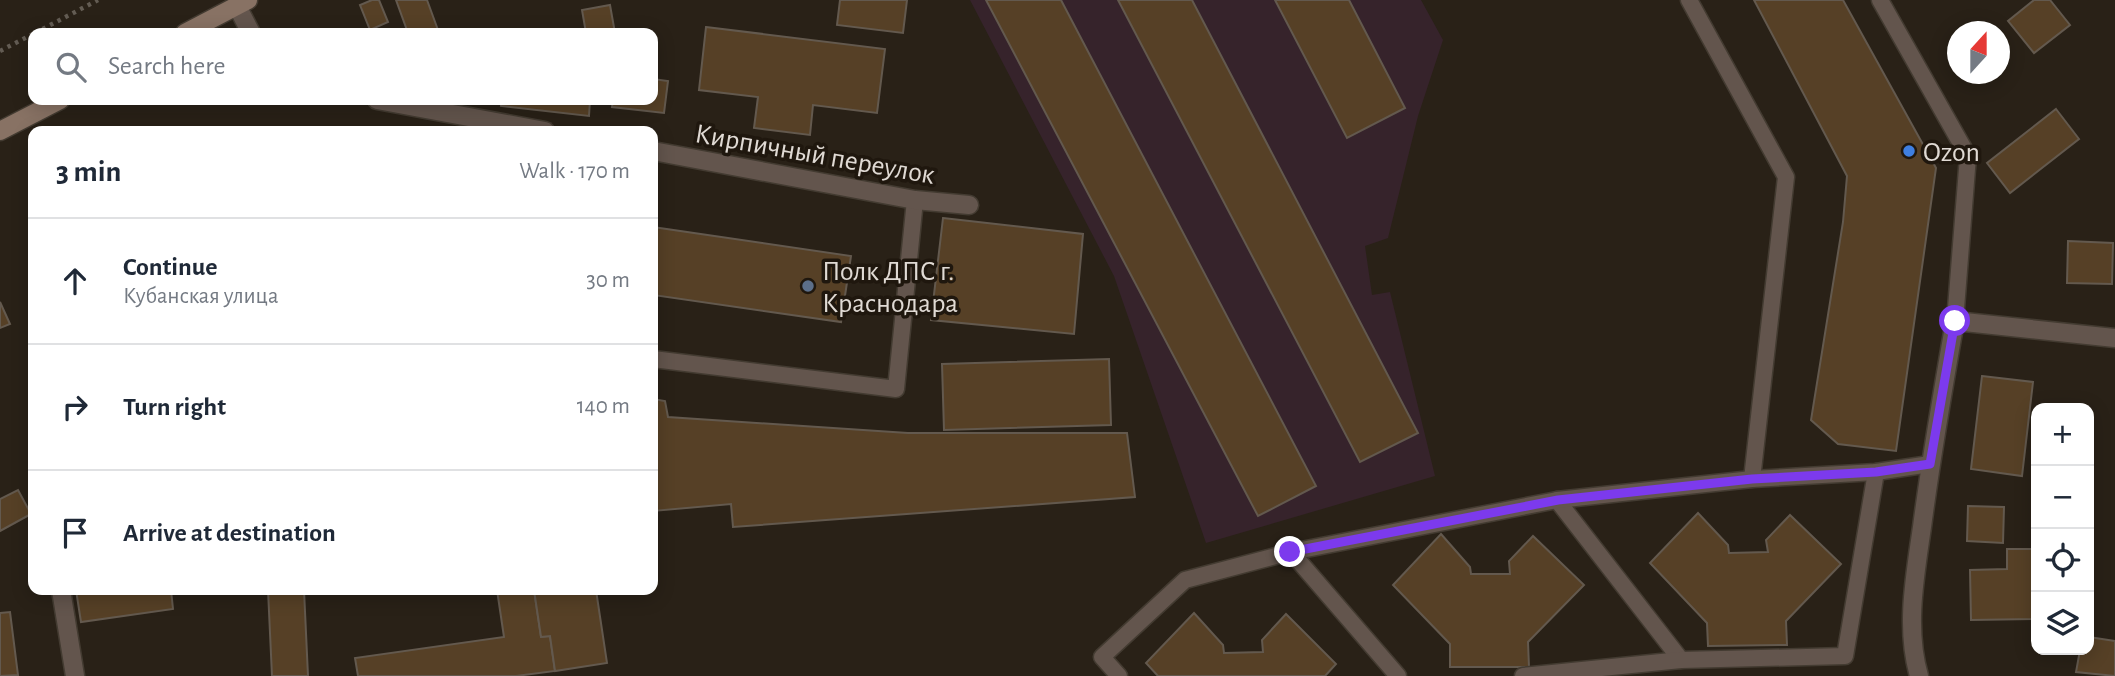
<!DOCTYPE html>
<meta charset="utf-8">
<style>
body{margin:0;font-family:"Alegreya Sans",sans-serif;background:#f6f6f7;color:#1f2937}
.controls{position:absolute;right:21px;bottom:21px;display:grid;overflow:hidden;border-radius:14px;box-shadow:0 4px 18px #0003}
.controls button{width:63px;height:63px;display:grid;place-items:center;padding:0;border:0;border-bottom:2px solid #e0e1e3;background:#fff;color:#1f2937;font:35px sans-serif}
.compass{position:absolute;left:1947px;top:21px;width:63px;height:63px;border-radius:50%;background:#fff;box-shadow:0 4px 18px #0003;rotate:21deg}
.stop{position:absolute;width:21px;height:21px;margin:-16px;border:5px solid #7c3aed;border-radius:50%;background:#fff}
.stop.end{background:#7c3aed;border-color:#fff;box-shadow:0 2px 7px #0008}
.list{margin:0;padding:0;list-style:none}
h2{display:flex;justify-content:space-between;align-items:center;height:91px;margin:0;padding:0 28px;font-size:30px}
h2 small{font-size:23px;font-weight:400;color:#747a83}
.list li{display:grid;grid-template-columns:46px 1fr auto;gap:21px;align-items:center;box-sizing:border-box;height:126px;padding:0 28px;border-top:2px solid #e0e1e3}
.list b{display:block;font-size:26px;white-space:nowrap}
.list p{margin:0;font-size:23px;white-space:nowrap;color:#747a83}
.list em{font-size:23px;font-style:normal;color:#747a83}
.icon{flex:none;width:38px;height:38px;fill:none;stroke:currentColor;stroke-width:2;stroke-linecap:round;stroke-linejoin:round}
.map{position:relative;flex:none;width:2115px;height:676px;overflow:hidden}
.search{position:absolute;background:#fff;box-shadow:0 4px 18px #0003;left:28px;top:28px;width:630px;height:77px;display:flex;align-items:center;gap:18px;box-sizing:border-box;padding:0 24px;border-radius:14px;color:#747a83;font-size:26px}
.panel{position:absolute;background:#fff;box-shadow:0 4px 18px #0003;left:28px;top:126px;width:630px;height:469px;border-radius:14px}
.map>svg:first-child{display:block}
.education{fill:#36232b}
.building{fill:#564026;stroke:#63594e;stroke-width:2}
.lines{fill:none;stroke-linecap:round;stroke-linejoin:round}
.lane-casing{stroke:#433b31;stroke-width:19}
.street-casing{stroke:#433b31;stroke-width:21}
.secondary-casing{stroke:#433b31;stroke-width:21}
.path{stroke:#635c53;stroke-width:4.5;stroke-dasharray:3.5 5;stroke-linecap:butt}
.lane{stroke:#63554d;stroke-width:16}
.street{stroke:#63554d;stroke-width:18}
.secondary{stroke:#887264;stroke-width:18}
.route{stroke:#7c3aed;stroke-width:9}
.shop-dot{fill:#3f7fe0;stroke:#1f170e;stroke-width:2.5}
.service-dot{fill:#5c6f8a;stroke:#1f170e;stroke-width:2.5}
.labels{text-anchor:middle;stroke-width:7;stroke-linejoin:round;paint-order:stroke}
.poi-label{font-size:28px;fill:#e0dad4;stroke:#1f170e;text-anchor:start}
.street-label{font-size:28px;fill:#e0dad4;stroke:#1f170e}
</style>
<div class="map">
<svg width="2115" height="676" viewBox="0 0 2115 676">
<rect width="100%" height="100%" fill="#292117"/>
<polygon class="education" points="970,0 1421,0 1443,40 1418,116 1388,238 1365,246 1372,295 1390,292 1435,476 1206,543 1114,276"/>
<g class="building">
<polygon points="372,0 379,0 388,22 370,30 360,5"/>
<polygon points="396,0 427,0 438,30 428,33 408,33"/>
<polygon points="840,0 907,0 903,33 837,25"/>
<polygon points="986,0 1061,0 1316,486 1258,516"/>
<polygon points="1118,0 1192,0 1418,433 1360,462"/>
<polygon points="1275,0 1349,0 1405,108 1347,138"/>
<polygon points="1754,0 1843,0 1936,168 1896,451 1838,444 1811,420 1843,222 1847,176"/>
<polygon points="2034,0 2050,0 2070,25 2034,53 2008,21"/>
<polygon points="610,5 615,33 586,33 582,10"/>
<polygon points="706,27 885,49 877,113 813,105 810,135 754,128 758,97 699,90"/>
<polygon points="653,79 668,81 664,113 612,107 613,100 653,100"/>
<polygon points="502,100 590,100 589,116 501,106"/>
<polygon points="2056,109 2079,139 2010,193 1987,163"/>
<polygon points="943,218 1083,234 1074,334 931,320"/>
<polygon points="653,227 851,256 841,322 653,295"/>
<polygon points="2068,241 2113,243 2112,284 2067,283"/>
<polygon points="0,302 10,324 0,328"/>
<polygon points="1109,359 1111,425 944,430 942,364"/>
<polygon points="1982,376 2033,382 2022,476 1971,469"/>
<polygon points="653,399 665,401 668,417 908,433 1127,433 1135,497 733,527 731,504 653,511"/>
<polygon points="18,490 31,514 0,531 0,499"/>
<polygon points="1968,506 2004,507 2003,543 1967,541"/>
<polygon points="1698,513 1728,545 1729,553 1768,552 1766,540 1790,515 1841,564 1786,621 1787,645 1708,646 1707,623 1650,563"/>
<polygon points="1441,534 1470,567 1471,574 1510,574 1509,561 1533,536 1584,585 1528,642 1529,667 1450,667 1450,644 1393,585"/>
<polygon points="2007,549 2034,549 2036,619 1971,620 1970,570 2007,569"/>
<polygon points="76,590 171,590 173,609 81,622"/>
<polygon points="268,590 304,590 308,676 272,676"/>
<polygon points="497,590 534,590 541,637 550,636 555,671 516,676 358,676 355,658 504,637"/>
<polygon points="534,590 596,590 607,663 555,671 550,636 541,637"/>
<polygon points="10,612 18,675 0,676 0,613"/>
<polygon points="1194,613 1223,645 1224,653 1263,652 1262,640 1286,614 1336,664 1325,676 1158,676 1146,663"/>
<polygon points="2089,637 2115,641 2115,676 2076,672 2080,650 2089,650"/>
</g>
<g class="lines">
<defs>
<g id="lane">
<polyline points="1689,0 1786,177 1752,479"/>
<polyline points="1880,0 1968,156 1955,321"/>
<polyline points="653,359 896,389 915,200"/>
<polyline points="1557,500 1681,660"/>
<polyline points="1291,552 1398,676"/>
<polyline points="1119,676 1102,657 1185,580 1291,552 1557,500 1752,479 1876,472 1930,464"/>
<polyline points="1523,676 1681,660 1845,656 1876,472"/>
</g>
<g id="street">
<polyline points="237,6 251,33"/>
<polyline points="377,100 545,131"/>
<polyline points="653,151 915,200 969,205"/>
<polyline points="61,590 75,676"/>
<path d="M1919,676C1905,628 1915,576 1922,527C1931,458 1943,389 1955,321L2115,338"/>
</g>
<g id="secondary">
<polyline points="185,33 248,0"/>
<polyline points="0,131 60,100"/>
</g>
</defs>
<use href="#lane" class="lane-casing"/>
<use href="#street" class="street-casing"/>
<use href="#secondary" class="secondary-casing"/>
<g class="path">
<polyline points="35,33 98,0"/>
<polyline points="0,51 33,34"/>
</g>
<use href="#lane" class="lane"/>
<use href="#street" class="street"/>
<use href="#secondary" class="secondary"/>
</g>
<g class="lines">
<polyline class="route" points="1290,552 1558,500 1752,479 1876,472 1930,464 1955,321"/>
</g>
<circle class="shop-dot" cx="1909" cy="151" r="7"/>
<circle class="service-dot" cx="808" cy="286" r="7"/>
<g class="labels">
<g class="poi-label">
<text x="1923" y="161">Ozon</text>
<text x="822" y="280">Полк ДПС г.<tspan x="822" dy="32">Краснодара</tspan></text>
</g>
<g class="street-label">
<text transform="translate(815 153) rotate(10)" y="10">Кирпичный переулок</text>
</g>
</g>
</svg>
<div class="controls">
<button>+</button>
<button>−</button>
<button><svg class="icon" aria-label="locate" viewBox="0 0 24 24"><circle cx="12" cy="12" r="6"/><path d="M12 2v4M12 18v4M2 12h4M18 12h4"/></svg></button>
<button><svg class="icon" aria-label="layers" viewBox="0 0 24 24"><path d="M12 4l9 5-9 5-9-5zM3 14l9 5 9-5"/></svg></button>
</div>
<svg class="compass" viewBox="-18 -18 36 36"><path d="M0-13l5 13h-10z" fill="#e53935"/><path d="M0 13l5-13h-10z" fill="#747a83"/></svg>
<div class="stop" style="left:1955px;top:321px"></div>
<div class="stop end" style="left:1290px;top:552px"></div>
<div class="search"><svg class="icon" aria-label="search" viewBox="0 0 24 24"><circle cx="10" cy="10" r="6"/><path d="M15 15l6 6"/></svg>Search here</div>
<section class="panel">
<h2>3 min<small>Walk · 170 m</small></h2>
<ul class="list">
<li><svg class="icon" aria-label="ahead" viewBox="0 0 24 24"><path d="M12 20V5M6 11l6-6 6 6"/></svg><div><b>Continue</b><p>Кубанская улица</p></div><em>30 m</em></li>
<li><svg class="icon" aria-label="right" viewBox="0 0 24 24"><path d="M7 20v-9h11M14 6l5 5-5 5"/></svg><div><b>Turn right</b></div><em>140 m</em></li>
<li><svg class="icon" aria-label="arrive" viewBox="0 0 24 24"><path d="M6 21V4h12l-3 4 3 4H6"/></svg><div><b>Arrive at destination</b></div></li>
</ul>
</section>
</div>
